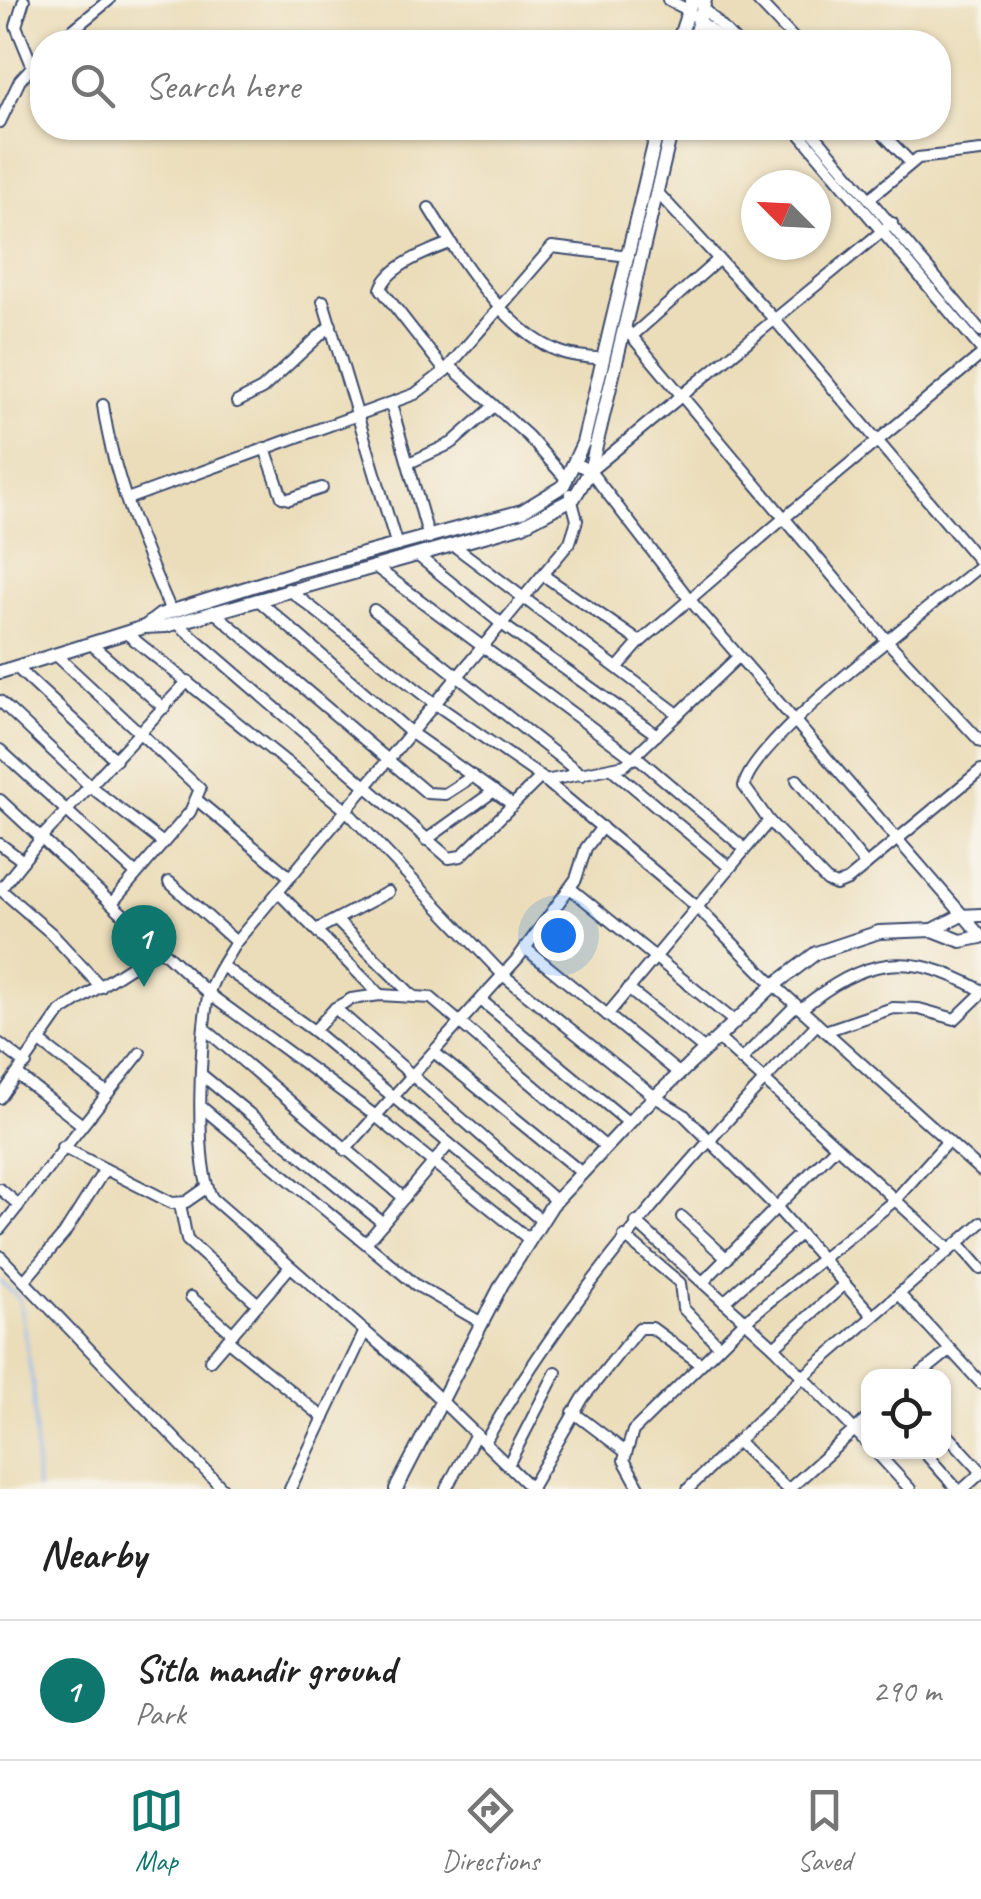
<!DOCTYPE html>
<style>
body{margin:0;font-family:Caveat,sans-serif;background:#f6f6f6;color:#222}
.controls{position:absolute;right:30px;bottom:30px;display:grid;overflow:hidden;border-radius:20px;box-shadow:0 2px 8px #0004}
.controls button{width:90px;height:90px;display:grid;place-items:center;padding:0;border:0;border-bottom:2px solid #e0e0e0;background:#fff;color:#222;font:50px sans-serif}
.compass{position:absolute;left:741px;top:170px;width:90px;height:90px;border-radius:50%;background:#fff;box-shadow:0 2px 8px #0004;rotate:294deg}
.you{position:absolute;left:558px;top:935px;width:35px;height:35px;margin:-25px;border:8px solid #fff;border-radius:50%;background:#1a73e8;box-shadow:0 0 0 15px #1a73e833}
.badge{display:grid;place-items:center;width:65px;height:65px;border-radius:50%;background:#0f766e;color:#fff;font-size:32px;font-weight:700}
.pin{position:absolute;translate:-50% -82px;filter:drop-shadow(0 2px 5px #0008)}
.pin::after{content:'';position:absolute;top:52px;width:35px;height:30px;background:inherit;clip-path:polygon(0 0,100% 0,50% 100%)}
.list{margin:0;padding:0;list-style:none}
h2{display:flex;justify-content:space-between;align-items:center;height:130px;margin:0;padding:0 40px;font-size:42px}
h2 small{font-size:32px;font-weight:400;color:#767676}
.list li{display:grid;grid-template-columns:65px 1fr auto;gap:30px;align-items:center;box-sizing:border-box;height:140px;padding:0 40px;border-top:2px solid #e0e0e0}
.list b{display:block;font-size:38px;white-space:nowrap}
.list p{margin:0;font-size:32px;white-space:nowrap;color:#767676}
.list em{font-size:32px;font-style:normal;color:#767676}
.icon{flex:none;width:55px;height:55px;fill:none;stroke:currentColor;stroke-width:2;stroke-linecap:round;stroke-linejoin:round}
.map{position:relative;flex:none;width:981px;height:1489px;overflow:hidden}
.search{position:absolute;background:#fff;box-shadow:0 2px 8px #0004;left:30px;right:30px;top:30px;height:110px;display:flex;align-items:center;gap:25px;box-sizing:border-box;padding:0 35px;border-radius:40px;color:#767676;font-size:38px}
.sheet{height:270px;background:#fff}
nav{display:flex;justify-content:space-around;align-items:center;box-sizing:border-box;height:140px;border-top:2px solid #e0e0e0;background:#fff;font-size:28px;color:#767676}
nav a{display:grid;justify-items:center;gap:5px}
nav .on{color:#0f766e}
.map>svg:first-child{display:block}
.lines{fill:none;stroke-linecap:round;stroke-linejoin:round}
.stream{stroke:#87b7f3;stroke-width:2.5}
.minor-casing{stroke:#3a496c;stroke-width:14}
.tertiary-casing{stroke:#3a496c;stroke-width:16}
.minor{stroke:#fff;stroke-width:10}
.tertiary{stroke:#fff;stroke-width:12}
</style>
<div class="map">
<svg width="981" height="1489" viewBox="0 0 981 1489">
<rect width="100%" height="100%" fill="#f7f3e8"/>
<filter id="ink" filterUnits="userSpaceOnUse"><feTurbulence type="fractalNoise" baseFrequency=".01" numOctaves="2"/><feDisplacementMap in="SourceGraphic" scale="20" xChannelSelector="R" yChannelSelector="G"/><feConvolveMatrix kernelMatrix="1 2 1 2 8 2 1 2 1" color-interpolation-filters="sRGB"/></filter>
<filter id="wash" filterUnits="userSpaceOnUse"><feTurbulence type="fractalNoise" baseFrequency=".0048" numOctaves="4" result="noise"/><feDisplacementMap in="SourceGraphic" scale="40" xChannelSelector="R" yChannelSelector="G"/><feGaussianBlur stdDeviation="2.25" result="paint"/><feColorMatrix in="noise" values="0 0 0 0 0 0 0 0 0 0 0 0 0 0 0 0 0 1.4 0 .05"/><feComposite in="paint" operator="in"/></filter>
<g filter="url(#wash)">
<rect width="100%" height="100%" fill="#ebddb9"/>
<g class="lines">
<polyline class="stream" points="0,1281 19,1298 33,1386 37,1489"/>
</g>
</g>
<g filter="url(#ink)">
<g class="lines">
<defs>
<g id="minor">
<polyline points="24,0 16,26 32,65"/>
<polyline points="668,0 688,10 724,42"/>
<polyline points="758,1 797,42"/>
<polyline points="699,3 736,42"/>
<polyline points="58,42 109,0"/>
<polyline points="0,122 20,80 42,56"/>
<polyline points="795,128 981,349"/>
<polyline points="809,128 981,331"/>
<polyline points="877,128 911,163"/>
<polyline points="657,192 774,319 981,563"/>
<polyline points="870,198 918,158 981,151"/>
<path d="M429,208C457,254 505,331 558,351C572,357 589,357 604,359"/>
<polyline points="323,301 397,546"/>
<polyline points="624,327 889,643 981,742"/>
<polyline points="632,336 719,259"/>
<polyline points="450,366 528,436 567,480"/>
<path d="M445,371L381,289C388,266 429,251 450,243"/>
<polyline points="237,402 262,389 331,325"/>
<polyline points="391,404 429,538"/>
<path d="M103,405C113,477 142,545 171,611"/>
<polyline points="265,448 282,497 289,499 322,488"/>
<polyline points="409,463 452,443 494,406"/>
<polyline points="577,464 590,471 690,600 981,936"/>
<polyline points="590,471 892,223"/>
<polyline points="127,499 415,394 445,371 552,247 629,256"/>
<polyline points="453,545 678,714"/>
<polyline points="417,555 503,625 657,735"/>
<path d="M981,565C935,604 754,738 744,786L769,821L827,881L836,885L848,880L981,770"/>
<polyline points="374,566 634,759"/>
<polyline points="543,575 640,642"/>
<polyline points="288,589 434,703 541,777 696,906 774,985 981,1171"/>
<polyline points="257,599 410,732 513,805"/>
<polyline points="374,610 582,775"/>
<polyline points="213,611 427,793 445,794 473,776"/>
<polyline points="177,623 449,858 461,856 541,777"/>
<polyline points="126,633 346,810 503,975 655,1097 683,1114 778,1209 873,1316"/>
<polyline points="91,644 164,708"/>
<polyline points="56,655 200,789 190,812 112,903"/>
<polyline points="16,667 116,760"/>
<polyline points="618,667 640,642 783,519 981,355"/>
<polyline points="0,701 91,787 163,843"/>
<polyline points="0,750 136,874"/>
<polyline points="636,756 745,849"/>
<polyline points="613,770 729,867"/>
<polyline points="797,780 866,865"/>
<polyline points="545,781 625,765 738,657"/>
<polyline points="0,800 209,994 373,1114 530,1240"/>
<polyline points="197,800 290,877"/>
<polyline points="426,840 494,791"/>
<polyline points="0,844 23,861"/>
<polyline points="169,882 236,942"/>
<polyline points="570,888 735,1022"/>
<polyline points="0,889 51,933 101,987"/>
<polyline points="0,890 42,837 188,681"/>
<polyline points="278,892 380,995"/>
<polyline points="337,921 412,995"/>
<polyline points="316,930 388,892"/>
<polyline points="525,948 680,1074"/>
<polyline points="222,966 314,1031 542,1221"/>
<polyline points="628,989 705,1050"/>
<polyline points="482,1001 629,1123"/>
<polyline points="335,1008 556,1201"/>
<path d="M801,1009C864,958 907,949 981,990"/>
<polyline points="607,1015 769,821"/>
<polyline points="205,1029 404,1198"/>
<polyline points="314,1031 335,1008 351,999 380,995 431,998 606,1147"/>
<polyline points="825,1031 893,1008 919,1009 955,1019 981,994"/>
<polyline points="718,1038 950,1250"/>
<polyline points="39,1041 107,1093"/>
<polyline points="0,1044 26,1064"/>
<polyline points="435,1053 582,1173"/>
<polyline points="741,1060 796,1005"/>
<polyline points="18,1075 81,1124"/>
<polyline points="202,1075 383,1223"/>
<polyline points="0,1098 60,1012 160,948"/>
<polyline points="204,1109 416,1285 482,1323"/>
<polyline points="62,1147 172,1203 186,1202 206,1188"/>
<polyline points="345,1150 518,958 576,879 586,848 602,827"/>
<polyline points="0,1189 19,1205"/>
<polyline points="180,1204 187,1240 258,1304"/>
<polyline points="682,1217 727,1259"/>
<polyline points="636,1222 774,1347 868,1444"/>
<polyline points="0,1229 140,1053"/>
<polyline points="624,1236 680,1283 683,1308 719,1346"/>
<polyline points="366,1243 449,1144"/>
<polyline points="958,1243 981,1269"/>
<polyline points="0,1256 223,1489"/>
<polyline points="24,1281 64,1234 105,1169"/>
<polyline points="703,1282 836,1147"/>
<polyline points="899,1294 981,1383"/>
<polyline points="191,1297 233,1334"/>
<polyline points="724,1302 800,1234"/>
<polyline points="227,1340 324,1418"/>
<polyline points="774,1347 845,1284"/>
<polyline points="210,1360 290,1267"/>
<polyline points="918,1376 950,1350"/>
<polyline points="573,1412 623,1450"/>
<polyline points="944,1431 981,1471"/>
<path d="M485,1442C574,1286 694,1154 817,1024"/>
<polyline points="739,1443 787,1489"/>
<polyline points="876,1452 910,1489"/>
<polyline points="924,1452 957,1489"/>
<polyline points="508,1465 556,1372"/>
<polyline points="531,1488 583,1398 639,1328 652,1328 701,1364"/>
<polyline points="290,1489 365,1331"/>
<polyline points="446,1489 476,1434"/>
<path d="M532,1489L415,1375L212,1198C194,1166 200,1036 208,997C212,978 226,959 236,942L570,542L577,520L570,494"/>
<polyline points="640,1489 624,1460 633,1431 745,1321 895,1200 948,1141"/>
<polyline points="688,1489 804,1376 981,1223"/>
<polyline points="789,1489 868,1418"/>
<polyline points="963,1489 981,1473"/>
</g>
<g id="tertiary">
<polyline points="678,42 692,0"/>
<polyline points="693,42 705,0"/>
<polyline points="146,626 160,615 297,572 522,511 563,486 583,443 658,128"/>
<polyline points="0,672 144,627 166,626 523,525 574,498 590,471 672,128"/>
<polyline points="933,930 960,916 981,915"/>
<polyline points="396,1489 502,1284 552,1205 641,1110 774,985 816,953 879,932 933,930 961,941 981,937"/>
</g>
</defs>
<use href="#minor" class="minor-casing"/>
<use href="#tertiary" class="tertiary-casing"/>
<use href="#minor" class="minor"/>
<use href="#tertiary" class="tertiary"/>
</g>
</g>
</svg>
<div class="controls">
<button><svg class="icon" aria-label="locate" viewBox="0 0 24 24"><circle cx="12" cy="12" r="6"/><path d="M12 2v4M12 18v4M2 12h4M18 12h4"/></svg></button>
</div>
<svg class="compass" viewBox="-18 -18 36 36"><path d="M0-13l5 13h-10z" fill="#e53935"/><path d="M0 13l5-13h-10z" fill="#767676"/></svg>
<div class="you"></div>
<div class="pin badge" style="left:144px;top:987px">1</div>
<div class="search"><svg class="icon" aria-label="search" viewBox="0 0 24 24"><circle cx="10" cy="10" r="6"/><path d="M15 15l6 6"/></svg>Search here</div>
</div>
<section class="sheet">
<h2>Nearby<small></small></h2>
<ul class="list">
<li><span class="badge">1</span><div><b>Sitla mandir ground</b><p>Park</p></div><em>290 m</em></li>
</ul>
</section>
<nav>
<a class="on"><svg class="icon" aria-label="map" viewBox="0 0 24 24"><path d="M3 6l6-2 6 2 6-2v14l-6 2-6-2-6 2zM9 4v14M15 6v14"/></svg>Map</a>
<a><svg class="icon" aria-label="directions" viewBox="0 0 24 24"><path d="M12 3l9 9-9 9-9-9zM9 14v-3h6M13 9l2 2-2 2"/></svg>Directions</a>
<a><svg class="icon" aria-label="saved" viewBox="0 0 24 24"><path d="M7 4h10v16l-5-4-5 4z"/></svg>Saved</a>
</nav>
